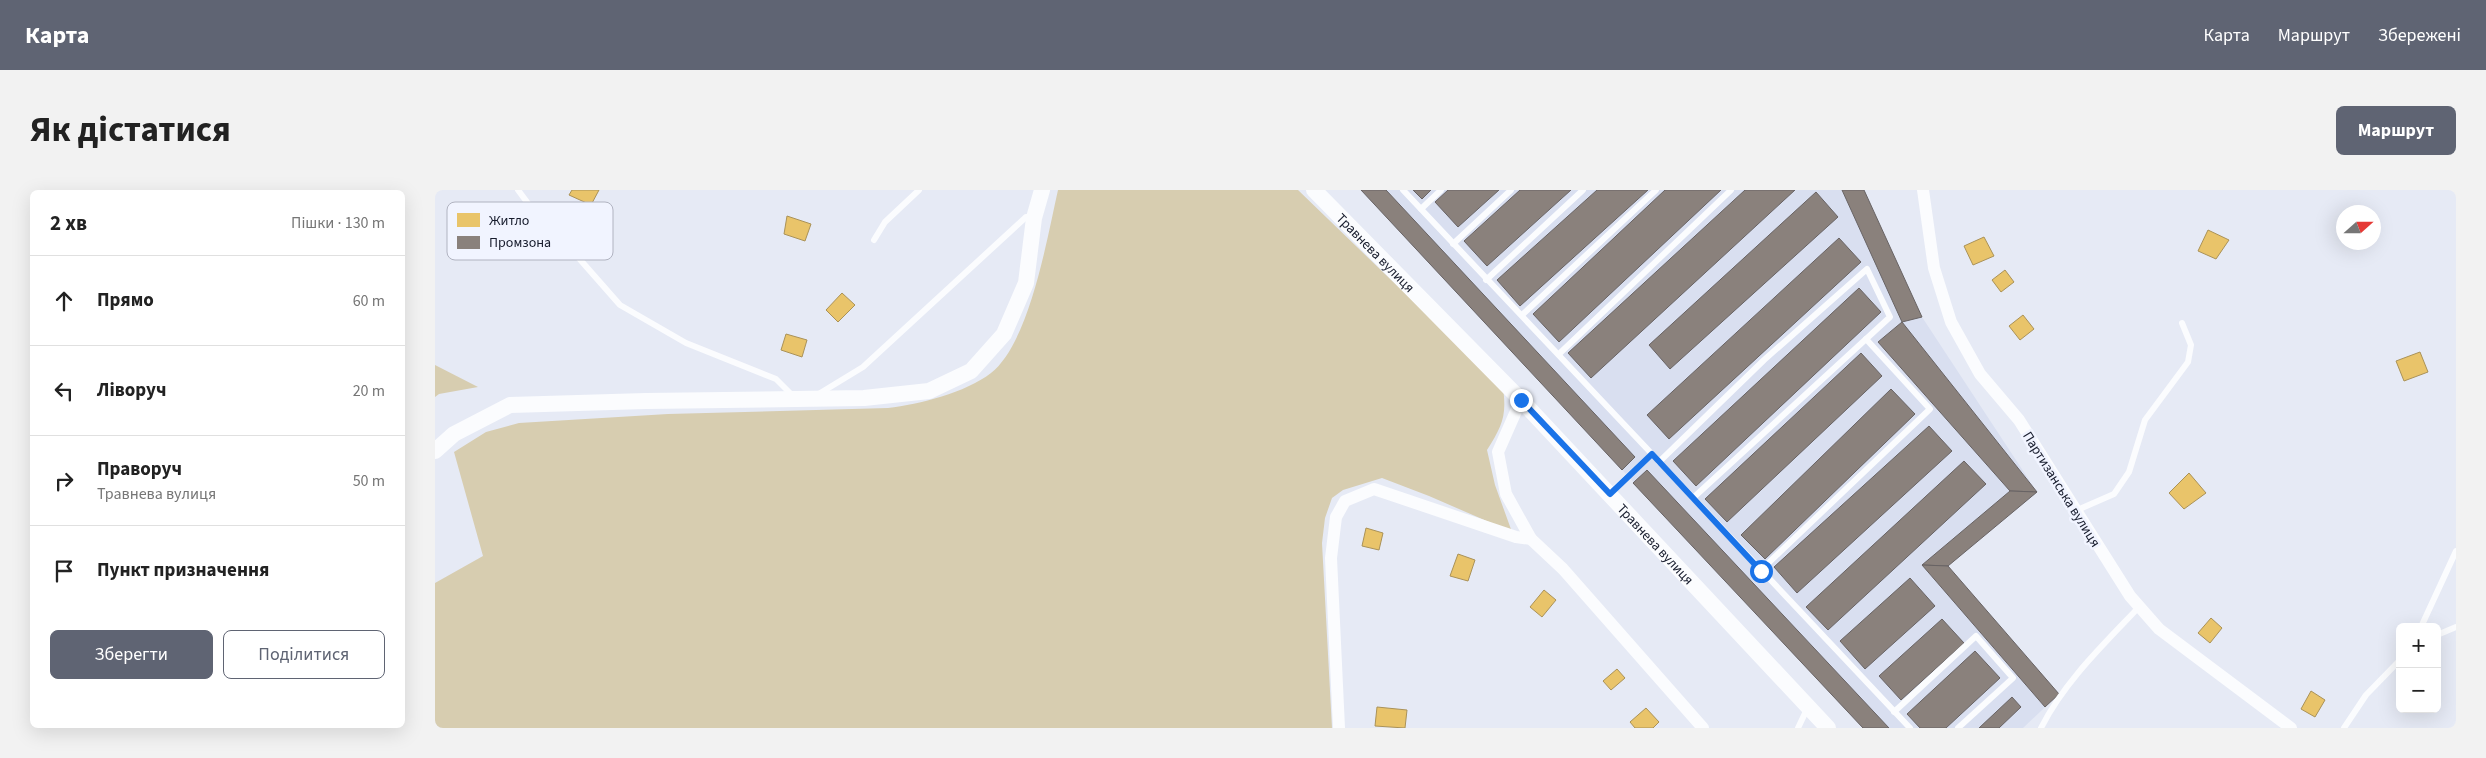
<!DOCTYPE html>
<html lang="uk">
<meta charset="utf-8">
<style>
body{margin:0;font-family:"Source Sans 3",sans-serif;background:#f2f2f2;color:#222}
.controls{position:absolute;right:15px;bottom:15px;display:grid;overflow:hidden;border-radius:8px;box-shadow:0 5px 20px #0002}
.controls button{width:45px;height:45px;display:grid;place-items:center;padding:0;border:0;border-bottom:1px solid #e0e0e0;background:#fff;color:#222;font:25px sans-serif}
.compass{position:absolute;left:1901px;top:15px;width:45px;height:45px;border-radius:50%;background:#fff;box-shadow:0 5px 20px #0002;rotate:69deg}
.stop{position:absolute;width:15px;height:15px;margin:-11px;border:4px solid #1a73e8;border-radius:50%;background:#fff}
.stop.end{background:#1a73e8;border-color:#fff;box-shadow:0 1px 5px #0008}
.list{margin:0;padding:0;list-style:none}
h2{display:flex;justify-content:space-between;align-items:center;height:65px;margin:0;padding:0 20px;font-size:21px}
h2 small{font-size:16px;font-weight:400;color:#767676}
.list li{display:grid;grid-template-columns:32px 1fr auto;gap:15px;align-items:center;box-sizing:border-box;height:90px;padding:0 20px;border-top:1px solid #e0e0e0}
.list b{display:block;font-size:19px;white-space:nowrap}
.list p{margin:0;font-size:16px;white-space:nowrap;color:#767676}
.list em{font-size:16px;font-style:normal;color:#767676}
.actions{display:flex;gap:10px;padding:15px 20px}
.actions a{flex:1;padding:11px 0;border:1px solid #5f6473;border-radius:8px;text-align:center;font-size:18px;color:#5f6473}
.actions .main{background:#5f6473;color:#fff}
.icon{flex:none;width:28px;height:28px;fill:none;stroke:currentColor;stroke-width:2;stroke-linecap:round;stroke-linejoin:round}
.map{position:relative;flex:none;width:2021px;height:538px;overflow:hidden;border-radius:8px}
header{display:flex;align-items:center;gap:30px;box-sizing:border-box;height:70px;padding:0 25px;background:#5f6473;color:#fff}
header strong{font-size:24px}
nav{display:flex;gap:28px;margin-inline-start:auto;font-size:18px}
.intro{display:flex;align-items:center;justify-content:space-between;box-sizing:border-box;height:120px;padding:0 30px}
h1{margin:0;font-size:35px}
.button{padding:12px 22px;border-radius:8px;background:#5f6473;color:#fff;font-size:18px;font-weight:700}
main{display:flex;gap:30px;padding:0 30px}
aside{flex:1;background:#fff;border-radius:8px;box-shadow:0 5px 20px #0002}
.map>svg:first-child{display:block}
.built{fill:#d9dff0}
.green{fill:#d7cdb0}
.homes{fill:#e9c46a;stroke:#aa9258}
.industry{fill:#8a817c;stroke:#686364}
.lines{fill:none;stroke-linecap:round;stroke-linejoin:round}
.service{stroke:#fbfcfe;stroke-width:6}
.minor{stroke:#fbfcfe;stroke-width:12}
.tertiary{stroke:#fbfcfe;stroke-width:16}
.route{stroke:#1a73e8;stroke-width:6}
.labels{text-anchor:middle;stroke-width:5;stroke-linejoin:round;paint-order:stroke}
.street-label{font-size:14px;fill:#171c2d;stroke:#f1f4ff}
.key{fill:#f1f4ff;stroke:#b0b3c0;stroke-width:1}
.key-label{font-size:14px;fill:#171c2d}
</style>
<header>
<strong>Карта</strong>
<nav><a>Карта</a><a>Маршрут</a><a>Збережені</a></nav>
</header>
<div class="intro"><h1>Як дістатися</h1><a class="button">Маршрут</a></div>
<main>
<aside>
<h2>2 хв<small>Пішки · 130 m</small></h2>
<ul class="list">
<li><svg class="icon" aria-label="ahead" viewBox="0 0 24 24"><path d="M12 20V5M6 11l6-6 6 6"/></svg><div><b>Прямо</b></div><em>60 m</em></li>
<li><svg class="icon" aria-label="left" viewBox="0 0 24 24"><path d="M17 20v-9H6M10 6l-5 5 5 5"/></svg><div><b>Ліворуч</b></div><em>20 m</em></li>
<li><svg class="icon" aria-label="right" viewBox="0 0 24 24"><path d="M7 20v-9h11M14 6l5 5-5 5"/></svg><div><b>Праворуч</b><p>Травнева вулиця</p></div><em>50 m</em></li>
<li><svg class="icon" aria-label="arrive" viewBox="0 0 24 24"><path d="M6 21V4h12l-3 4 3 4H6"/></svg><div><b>Пункт призначення</b></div></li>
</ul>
<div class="actions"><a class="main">Зберегти</a><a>Поділитися</a></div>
</aside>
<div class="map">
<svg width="2021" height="538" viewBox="0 0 2021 538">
<rect width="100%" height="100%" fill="#e6eaf5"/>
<polygon class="built" points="926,0 1429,0 1487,127 1602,302 1513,376 1624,504 1588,538 1428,538"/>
<g class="green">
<path d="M623,0H863L1068,198C1072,226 1067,236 1052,260L1060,295L1077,342L994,306L947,288L908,300L897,308L890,328L887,353L897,538H0V393L48,366L19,262L51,242L84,233L233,224L453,218C485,214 530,203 556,183C595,152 612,48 623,0Z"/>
<polygon points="0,175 43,197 4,204 0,207"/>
</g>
<g class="homes">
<polygon points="137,0 164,0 156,15 134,5"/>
<polygon points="352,26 376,34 370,51 349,44"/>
<polygon points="1773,40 1794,50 1781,69 1763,61"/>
<polygon points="1549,47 1559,66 1538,75 1529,56"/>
<polygon points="1570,80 1579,92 1566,102 1557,90"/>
<polygon points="407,103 420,115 403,132 391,120"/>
<polygon points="1588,125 1599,139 1585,150 1574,136"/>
<polygon points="351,144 372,150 367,167 346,160"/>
<polygon points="1985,162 1993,182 1969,191 1961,171"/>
<polygon points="1754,283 1771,303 1749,319 1734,303"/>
<polygon points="931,338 948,343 944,360 927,356"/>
<polygon points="1023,364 1040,370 1033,391 1015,386"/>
<polygon points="1109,400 1121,410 1107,427 1095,417"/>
<polygon points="1776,428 1787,438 1775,453 1763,443"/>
<polygon points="1182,479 1190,488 1176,500 1168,491"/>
<polygon points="1876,501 1890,510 1880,527 1866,519"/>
<polygon points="942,517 972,520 970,538 940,536"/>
<polygon points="1211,518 1224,532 1218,538 1200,538 1195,532"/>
</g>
<g class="industry">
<polygon points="926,0 951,0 1200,267 1187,280"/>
<polygon points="978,0 996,0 987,9"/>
<polygon points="1013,0 1064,0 1023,37 1000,12"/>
<polygon points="1085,0 1136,0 1052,76 1029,51"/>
<polygon points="1162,0 1213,0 1085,116 1062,90"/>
<polygon points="1230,0 1286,0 1124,152 1098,124"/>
<polygon points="1310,0 1360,0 1156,188 1133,163"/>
<polygon points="1407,0 1429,0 1487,127 1467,132"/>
<polygon points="1381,2 1403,27 1235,179 1214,155"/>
<polygon points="1404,48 1426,72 1234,249 1212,225"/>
<polygon points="1424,98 1446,122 1261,296 1238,271"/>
<polygon points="1467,132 1602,302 1575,301 1443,152"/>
<polygon points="1426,163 1447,186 1292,332 1270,309"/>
<polygon points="1456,199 1480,224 1330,369 1306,345"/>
<polygon points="1494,236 1517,261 1362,403 1339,377"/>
<polygon points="1529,271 1551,294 1393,440 1371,417"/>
<polygon points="1212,280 1454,538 1428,538 1198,293"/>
<polygon points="1575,301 1602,302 1513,376 1487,375"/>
<polygon points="1487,375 1513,376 1624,504 1610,517"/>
<polygon points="1475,388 1500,416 1430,479 1405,451"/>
<polygon points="1507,429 1529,453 1466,510 1444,486"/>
<polygon points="1540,461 1565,488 1511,538 1485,538 1472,524"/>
<polygon points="1577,507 1586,517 1564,538 1544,538"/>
</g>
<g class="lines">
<g class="service">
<polyline points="83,0 109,35 134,57 185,115 251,153 341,189 358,206"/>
<polyline points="968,0 1217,264"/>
<polyline points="986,19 1006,0"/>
<polyline points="439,50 450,32 484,0"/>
<polyline points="1018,54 1076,0"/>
<polyline points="1051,90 1148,0"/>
<polyline points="1087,125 1221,0"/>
<polyline points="1124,164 1296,0"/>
<polyline points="382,205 428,177 591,27 597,28"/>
<polyline points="1224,272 1329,170 1432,79 1455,127 1258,308"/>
<polyline points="1175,303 1217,264 1475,538"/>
<polyline points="1640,321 1679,304 1694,282 1710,230 1753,172 1756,155 1747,133"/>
<polyline points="1325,381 1495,219 1431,149"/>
<polyline points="1986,437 2021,361"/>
<polyline points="2002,445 2021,437"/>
<polyline points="1459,522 1541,446 1578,488 1523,538"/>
<polyline points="1363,538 1372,519"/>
<path d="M1606,538C1629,492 1669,454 1704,417"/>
<polyline points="1909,538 1931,505 1965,470"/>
</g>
<g class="minor">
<polyline points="1488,0 1499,78 1516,132 1545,184 1584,230 1695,406 1724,439 1856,538"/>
<polyline points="1086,210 1063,262 1071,304 1096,349"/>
<polyline points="904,538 896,368 901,327 910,311 939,299 1081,347 1096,349 1128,379 1268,538"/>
</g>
<g class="tertiary">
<path id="s1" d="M879,0L1086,210L1393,538"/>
<polyline points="0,261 19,244 75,215 211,211 429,208 494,201 536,181 569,144 591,93 599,28 607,0"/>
</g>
</g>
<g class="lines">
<polyline class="route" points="1086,210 1175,304 1217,264 1326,381"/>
</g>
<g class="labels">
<g class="street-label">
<text dy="5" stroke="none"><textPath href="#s1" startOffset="88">Травнева вулиця</textPath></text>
<text transform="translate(1627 299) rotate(58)" y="5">Партизанська вулиця</text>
<text dy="5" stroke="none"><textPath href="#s1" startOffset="492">Травнева вулиця</textPath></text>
</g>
</g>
<rect x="12" y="12" width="166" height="58" rx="8" class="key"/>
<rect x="22" y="23" width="23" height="14" fill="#e9c46a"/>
<rect x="22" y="46" width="23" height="13" fill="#8a817c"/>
<g class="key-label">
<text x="54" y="35">Житло</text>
<text x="54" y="57">Промзона</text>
</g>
</svg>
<div class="controls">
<button>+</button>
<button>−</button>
</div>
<svg class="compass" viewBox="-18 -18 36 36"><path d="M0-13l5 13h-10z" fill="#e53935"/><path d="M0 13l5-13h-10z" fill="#767676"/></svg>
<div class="stop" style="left:1326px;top:381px"></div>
<div class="stop end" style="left:1086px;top:210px"></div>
</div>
</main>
